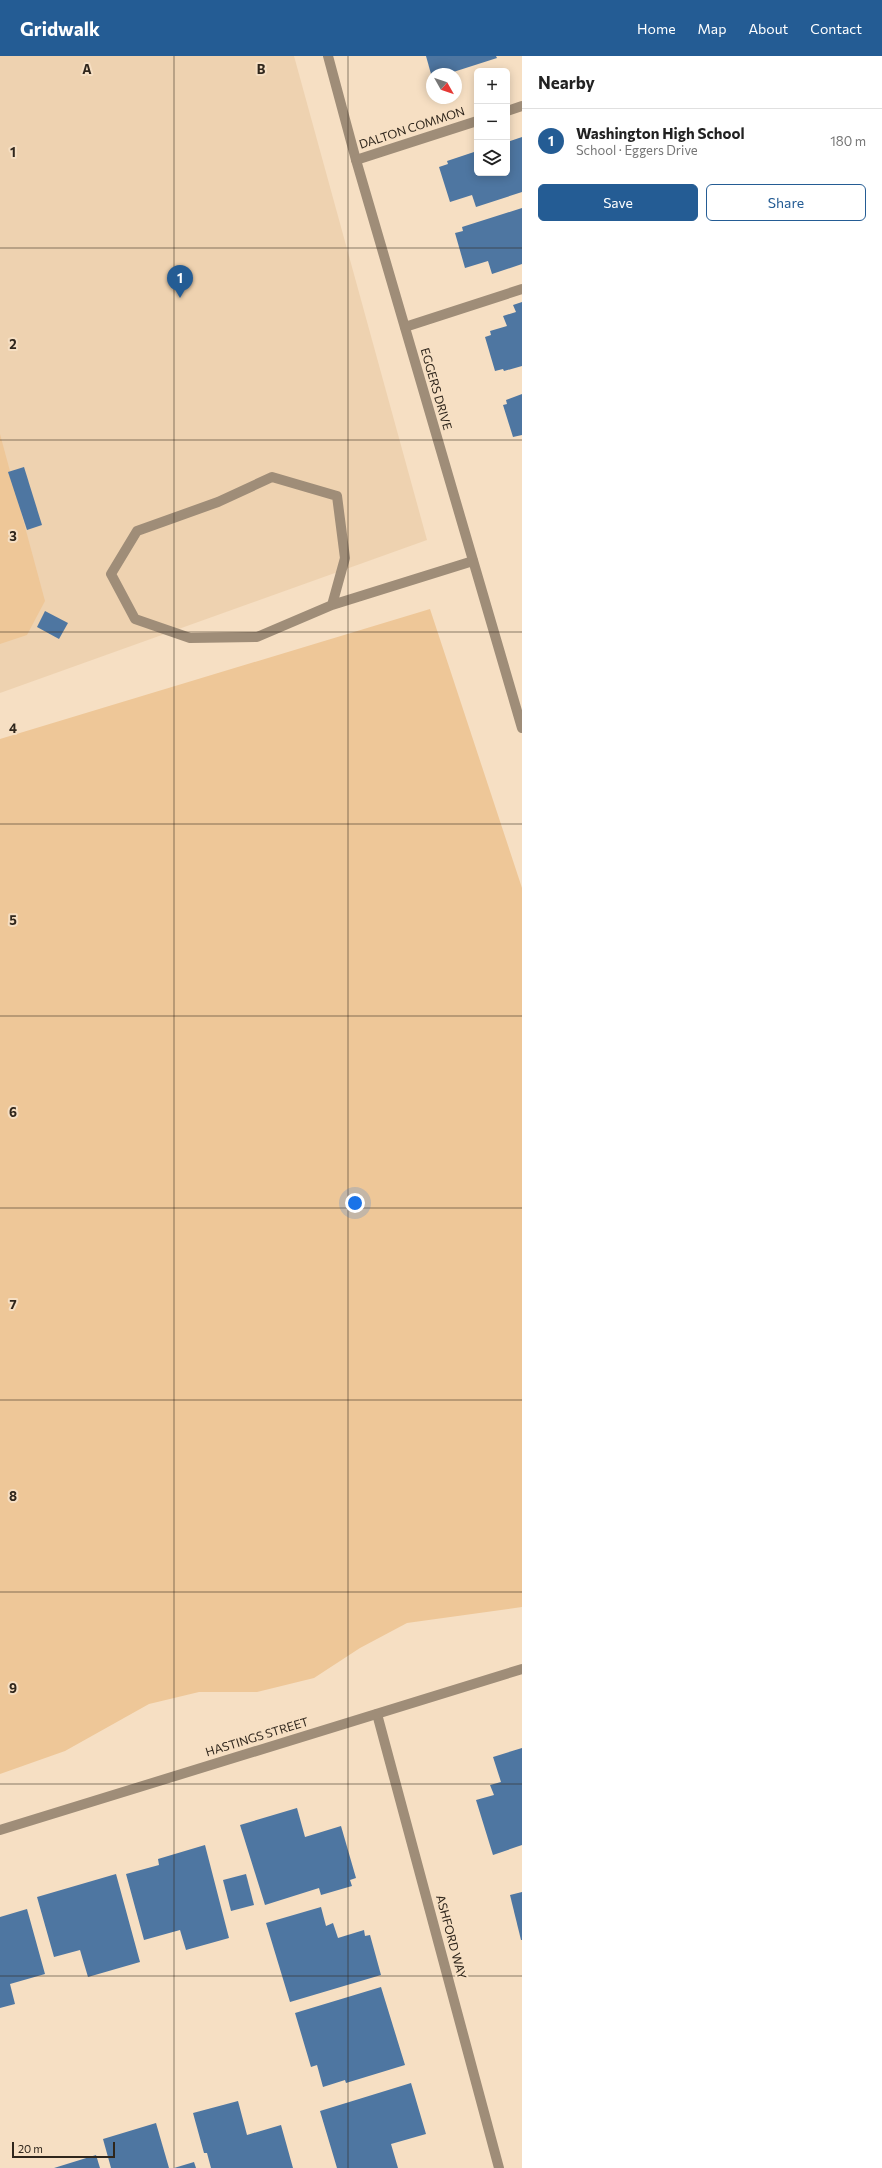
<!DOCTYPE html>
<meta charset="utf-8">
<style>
body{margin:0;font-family:Commissioner,sans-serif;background:#f2f2f2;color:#222}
.controls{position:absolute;right:12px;top:12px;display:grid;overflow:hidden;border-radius:6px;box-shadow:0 2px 10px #0003}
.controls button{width:36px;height:36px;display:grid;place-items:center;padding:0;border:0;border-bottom:1px solid #e0e0e0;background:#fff;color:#222;font:20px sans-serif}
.compass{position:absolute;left:426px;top:12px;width:36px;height:36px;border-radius:50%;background:#fff;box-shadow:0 2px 10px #0003;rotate:130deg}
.scale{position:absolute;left:12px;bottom:10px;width:103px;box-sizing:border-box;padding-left:4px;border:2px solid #2f261c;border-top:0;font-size:11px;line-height:14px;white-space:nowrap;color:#2f261c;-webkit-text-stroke:3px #f6dfc3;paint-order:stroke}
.you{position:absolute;left:355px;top:1147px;width:14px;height:14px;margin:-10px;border:3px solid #fff;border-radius:50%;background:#1a73e8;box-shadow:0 0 0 6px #1a73e833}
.badge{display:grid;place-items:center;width:26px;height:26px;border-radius:50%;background:#245c94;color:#fff;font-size:13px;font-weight:700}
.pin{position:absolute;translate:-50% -33px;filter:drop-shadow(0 1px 2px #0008)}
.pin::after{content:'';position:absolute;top:21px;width:14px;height:12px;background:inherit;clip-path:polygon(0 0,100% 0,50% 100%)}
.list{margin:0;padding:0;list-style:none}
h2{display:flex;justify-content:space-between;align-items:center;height:52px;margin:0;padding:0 16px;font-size:17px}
h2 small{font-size:13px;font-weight:400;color:#767676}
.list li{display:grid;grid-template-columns:26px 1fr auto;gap:12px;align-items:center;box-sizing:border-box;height:64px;padding:0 16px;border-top:1px solid #e0e0e0}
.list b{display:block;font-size:15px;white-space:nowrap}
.list p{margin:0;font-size:13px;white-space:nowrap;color:#767676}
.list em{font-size:13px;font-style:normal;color:#767676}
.actions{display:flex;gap:8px;padding:12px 16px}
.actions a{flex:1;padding:9px 0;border:1px solid #245c94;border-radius:6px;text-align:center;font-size:14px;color:#245c94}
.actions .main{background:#245c94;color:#fff}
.icon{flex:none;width:22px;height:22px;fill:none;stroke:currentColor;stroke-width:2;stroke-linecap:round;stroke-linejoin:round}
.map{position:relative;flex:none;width:522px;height:2112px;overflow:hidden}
header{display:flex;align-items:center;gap:24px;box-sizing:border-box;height:56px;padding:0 20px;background:#245c94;color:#fff}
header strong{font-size:19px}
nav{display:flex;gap:22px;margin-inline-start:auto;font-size:14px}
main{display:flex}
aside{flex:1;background:#fff}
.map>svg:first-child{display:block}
.built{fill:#eed2b0}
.green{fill:#eec798}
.building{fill:#4e76a1}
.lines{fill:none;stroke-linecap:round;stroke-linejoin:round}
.lane{stroke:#9f8d78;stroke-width:10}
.street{stroke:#9f8d78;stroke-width:10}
.grid{fill:none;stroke:#2f261c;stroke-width:1;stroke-opacity:0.55}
.labels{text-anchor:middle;stroke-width:4;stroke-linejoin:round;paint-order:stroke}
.street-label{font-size:12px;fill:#2f261c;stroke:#f6dfc3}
.grid-label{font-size:13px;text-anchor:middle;font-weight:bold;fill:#2f261c;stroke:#f6dfc3;stroke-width:4;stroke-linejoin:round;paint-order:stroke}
</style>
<header>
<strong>Gridwalk</strong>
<nav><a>Home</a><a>Map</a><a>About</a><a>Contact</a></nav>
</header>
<main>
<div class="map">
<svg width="522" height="2112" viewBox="0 0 522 2112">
<rect width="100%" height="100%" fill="#f6dfc3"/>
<polygon class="built" points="0,0 294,0 427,484 0,637"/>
<g class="green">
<polygon points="0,378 45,545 27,579 0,588"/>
<polygon points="430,553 522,832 522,1551 407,1567 360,1592 314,1622 257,1636 199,1636 149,1648 65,1695 0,1718 0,683"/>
</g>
<g class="building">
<polygon points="426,0 496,0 497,2 447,18 431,18"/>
<polygon points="522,81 522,136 476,151 472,139 450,146 439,111 448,108 447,105 477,95 477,117 507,117 507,86"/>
<polygon points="522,152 522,208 492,218 488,205 465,212 455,177 463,175 462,171"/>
<polygon points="522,246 522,310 504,315 503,313 495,315 485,281 491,279 490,275 507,270 503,260 516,256 513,249"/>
<polygon points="522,338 522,379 513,381 503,349 507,348 506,344"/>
<polygon points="24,411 42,469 27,474 8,416"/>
<polygon points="45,555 68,567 59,583 37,571"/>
<polygon points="522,1692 522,1789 493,1799 476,1744 494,1739 490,1729 501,1726 493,1701"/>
<polygon points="297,1752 305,1781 341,1770 356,1822 350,1824 352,1830 321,1839 319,1832 265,1849 240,1769"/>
<polygon points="205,1789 229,1882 186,1894 180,1874 144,1884 126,1818 159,1809 158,1803"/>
<polygon points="116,1818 140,1906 88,1921 80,1894 54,1901 37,1841"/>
<polygon points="246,1818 254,1849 231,1855 223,1824"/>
<polygon points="522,1836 522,1884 521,1884 510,1839"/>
<polygon points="321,1851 326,1870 333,1867 338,1882 364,1874 365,1880 370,1879 381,1919 290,1946 266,1867"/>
<polygon points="27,1853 45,1918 10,1928 15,1948 0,1952 0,1861"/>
<polygon points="381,1931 405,2009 346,2027 345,2024 323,2031 317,2009 311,2011 295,1957"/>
<polygon points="411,2027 426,2078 391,2088 398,2112 337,2112 320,2055"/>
<polygon points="238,2045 247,2079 281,2069 293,2112 211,2112 207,2097 204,2097 193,2057"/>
<polygon points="156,2067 169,2112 111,2112 103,2083"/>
<polygon points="96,2099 100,2112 54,2112"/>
<polygon points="194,2106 196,2112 174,2112"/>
</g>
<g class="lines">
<g class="lane">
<polyline points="405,271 522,233"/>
<polyline points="332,549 345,502 337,440 272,421 218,446 137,475 111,518 135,563 190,582 257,581 332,549 473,505"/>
</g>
<g class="street">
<polyline points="328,0 356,104 522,672"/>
<polyline points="507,55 522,50"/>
<polyline points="356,104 477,65"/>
<polyline points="377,1658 499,2112"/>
<polyline points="0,1774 522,1613"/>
</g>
</g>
<path class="grid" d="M174,0V2112M348,0V2112M0,192H522M0,384H522M0,576H522M0,768H522M0,960H522M0,1152H522M0,1344H522M0,1536H522M0,1728H522M0,1920H522"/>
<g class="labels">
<g class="street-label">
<text transform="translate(412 72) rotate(-18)" y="4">DALTON COMMON</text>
<text transform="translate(436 333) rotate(74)" y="4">EGGERS DRIVE</text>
<text transform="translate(257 1681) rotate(-17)" y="4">HASTINGS STREET</text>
<text transform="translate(451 1881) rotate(75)" y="4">ASHFORD WAY</text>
</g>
</g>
<g class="grid-label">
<text x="87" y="18">A</text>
<text x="261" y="18">B</text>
<text x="13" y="101">1</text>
<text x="13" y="293">2</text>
<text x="13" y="485">3</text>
<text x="13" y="677">4</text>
<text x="13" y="869">5</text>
<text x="13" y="1061">6</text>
<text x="13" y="1253">7</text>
<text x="13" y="1445">8</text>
<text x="13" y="1637">9</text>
</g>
</svg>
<div class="controls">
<button>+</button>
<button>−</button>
<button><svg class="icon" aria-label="layers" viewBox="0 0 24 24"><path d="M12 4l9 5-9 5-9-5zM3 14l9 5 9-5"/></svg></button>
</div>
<svg class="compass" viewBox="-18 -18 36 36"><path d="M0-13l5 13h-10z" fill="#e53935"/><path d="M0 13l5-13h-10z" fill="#767676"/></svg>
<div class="scale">20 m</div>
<div class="you"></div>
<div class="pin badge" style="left:180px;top:242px">1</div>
</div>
<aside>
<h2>Nearby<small></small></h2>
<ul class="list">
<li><span class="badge">1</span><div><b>Washington High School</b><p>School · Eggers Drive</p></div><em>180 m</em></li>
</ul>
<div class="actions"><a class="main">Save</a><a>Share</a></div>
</aside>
</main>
